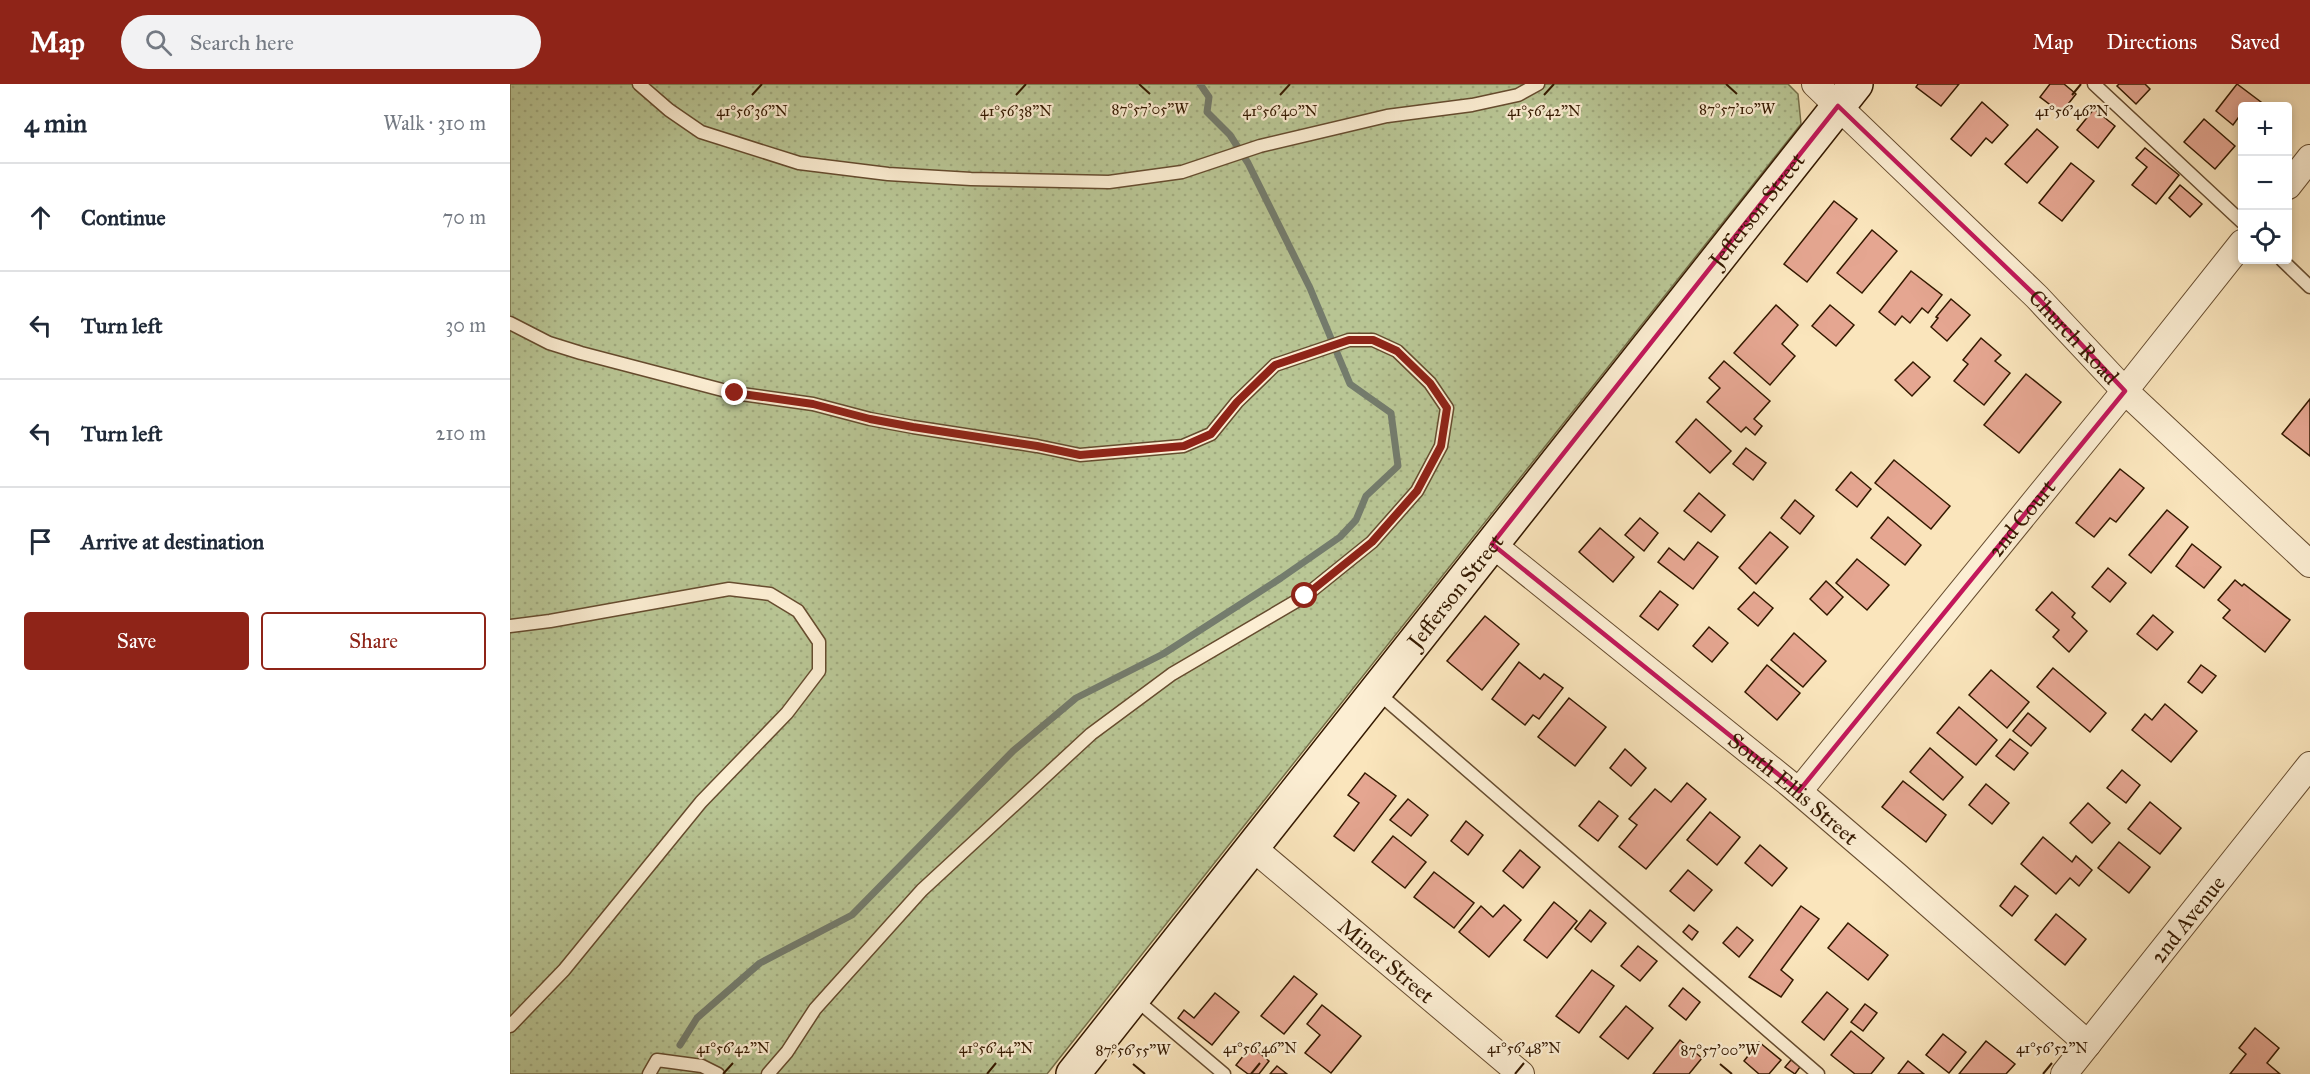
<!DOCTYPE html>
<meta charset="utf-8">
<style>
body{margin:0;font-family:"IM FELL Great Primer",serif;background:#f2f2f3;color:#1f2937}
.controls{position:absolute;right:18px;top:18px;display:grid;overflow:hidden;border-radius:6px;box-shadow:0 3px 9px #0003}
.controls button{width:54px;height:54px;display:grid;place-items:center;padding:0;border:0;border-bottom:2px solid #e0e1e3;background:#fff;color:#1f2937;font:30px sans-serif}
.stop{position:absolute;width:18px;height:18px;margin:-14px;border:4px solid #8f2418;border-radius:50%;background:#fff}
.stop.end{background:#8f2418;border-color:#fff;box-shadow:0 2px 6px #0008}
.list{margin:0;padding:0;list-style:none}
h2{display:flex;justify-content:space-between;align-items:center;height:78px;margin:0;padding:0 24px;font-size:26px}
h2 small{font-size:20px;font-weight:400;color:#747a83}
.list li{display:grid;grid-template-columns:39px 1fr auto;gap:18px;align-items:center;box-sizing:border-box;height:108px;padding:0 24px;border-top:2px solid #e0e1e3}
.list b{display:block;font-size:22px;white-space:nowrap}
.list em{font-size:20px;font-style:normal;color:#747a83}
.actions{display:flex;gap:12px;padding:18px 24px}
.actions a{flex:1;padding:14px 0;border:2px solid #8f2418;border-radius:6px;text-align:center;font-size:21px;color:#8f2418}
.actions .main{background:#8f2418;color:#fff}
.icon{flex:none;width:33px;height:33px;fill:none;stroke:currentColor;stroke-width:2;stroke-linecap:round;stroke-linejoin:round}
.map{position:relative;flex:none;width:1800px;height:990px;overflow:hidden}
header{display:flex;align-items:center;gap:36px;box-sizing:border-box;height:84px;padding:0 30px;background:#8f2418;color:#fff}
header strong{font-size:28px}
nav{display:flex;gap:33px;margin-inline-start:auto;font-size:21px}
.search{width:420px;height:54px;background:#f2f2f3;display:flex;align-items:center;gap:15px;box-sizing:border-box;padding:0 21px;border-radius:33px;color:#747a83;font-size:22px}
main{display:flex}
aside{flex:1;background:#fff}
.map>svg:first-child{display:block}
.grass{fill:url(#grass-dots);stroke:#76704a;stroke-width:1.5}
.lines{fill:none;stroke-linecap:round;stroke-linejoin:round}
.stream{stroke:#747c6d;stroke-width:7}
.building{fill:#e5a691;stroke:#341900;stroke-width:1.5}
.lane-casing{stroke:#664c2f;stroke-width:15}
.street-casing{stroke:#664c2f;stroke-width:28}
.secondary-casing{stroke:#341900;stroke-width:36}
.lane{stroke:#fceed3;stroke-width:12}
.street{stroke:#fceed3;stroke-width:26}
.secondary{stroke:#fceed3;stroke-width:33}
.route{stroke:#8f2418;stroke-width:8}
.marked{fill:none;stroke:#c2185b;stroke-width:4.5;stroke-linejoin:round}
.ticks{fill:none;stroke:#341900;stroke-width:2}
.labels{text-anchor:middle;stroke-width:4.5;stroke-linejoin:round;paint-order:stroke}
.street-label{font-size:22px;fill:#341900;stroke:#fceed3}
.ticks-label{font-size:15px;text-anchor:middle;fill:#341900;stroke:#fceed3;stroke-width:4.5;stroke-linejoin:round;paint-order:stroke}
</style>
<header>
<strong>Map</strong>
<div class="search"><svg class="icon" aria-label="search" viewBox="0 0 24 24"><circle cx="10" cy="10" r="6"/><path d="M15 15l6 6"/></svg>Search here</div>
<nav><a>Map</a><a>Directions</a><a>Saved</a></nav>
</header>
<main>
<aside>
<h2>4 min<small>Walk · 310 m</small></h2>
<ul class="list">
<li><svg class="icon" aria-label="ahead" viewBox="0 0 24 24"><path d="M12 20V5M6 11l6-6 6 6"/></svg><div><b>Continue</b></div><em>70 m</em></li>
<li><svg class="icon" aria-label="left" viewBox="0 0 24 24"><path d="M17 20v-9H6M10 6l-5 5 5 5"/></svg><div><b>Turn left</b></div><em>30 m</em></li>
<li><svg class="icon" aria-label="left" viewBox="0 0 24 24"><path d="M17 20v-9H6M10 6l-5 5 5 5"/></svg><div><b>Turn left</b></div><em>210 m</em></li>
<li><svg class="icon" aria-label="arrive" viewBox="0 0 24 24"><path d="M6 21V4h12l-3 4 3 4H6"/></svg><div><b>Arrive at destination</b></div></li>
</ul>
<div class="actions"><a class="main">Save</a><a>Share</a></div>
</aside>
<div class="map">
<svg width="1800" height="990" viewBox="0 0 1800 990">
<defs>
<pattern id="grass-dots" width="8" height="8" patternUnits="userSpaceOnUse" patternTransform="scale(1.5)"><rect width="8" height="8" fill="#b9c695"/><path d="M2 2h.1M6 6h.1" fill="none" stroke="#a0aa7f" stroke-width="1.8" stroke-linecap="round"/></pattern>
</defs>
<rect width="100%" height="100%" fill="#fae5bc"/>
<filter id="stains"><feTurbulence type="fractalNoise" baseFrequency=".00333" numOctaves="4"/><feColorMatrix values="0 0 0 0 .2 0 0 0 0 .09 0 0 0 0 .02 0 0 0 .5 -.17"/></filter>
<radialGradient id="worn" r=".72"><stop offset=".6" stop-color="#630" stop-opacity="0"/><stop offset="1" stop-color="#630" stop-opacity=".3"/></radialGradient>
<polygon class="grass" points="0,0 1278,0 1288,10 1291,40 537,990 0,990"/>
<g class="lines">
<polyline class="stream" points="170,961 187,934 250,879 342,831 503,667 566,614 653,570 771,494 830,453 846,436 856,412 888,382 881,329 840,300 800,204 738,79 720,51 697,28 699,13 690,0"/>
</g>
<g class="building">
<polygon points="1408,0 1449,0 1431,22 1406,3"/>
<polygon points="1540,0 1554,0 1566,10 1551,29 1530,13"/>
<polygon points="1609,0 1635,0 1640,5 1626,20 1607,2"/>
<polygon points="1727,0 1755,21 1732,22 1732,31 1731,30 1723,41 1706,27"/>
<polygon points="1472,18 1498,41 1482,59 1476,54 1461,72 1441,55"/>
<polygon points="1584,25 1605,42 1588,64 1567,46"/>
<polygon points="1694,35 1725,62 1705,85 1674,58"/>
<polygon points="1527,45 1548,63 1517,99 1495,80"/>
<polygon points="1635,64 1669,91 1646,120 1622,101 1637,83 1626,74"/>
<polygon points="1561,79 1584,97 1552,137 1529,119"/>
<polygon points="1670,101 1692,120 1680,133 1659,114"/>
<polygon points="1324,117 1347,135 1297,198 1274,180"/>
<polygon points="1362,146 1387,167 1352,209 1327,189"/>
<polygon points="1401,187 1432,211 1418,229 1412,224 1400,239 1392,232 1385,241 1369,228"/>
<polygon points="1441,215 1460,231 1437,257 1421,243 1428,234 1426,233"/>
<polygon points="1266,221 1288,241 1272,260 1285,272 1260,301 1224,269"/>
<polygon points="1320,221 1344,241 1326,262 1302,242"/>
<polygon points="1471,254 1491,271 1485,277 1500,289 1474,321 1444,297 1458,280 1453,276"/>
<polygon points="1214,277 1260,317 1244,335 1252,342 1245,351 1236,343 1231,348 1197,318 1210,304 1199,294"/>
<polygon points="1403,278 1420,293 1402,312 1385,296"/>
<polygon points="1516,290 1551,318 1509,369 1474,341"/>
<polygon points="1800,315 1800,372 1772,350"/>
<polygon points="1186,335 1221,367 1200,389 1166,358"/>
<polygon points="1236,364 1256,379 1243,396 1223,380"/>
<polygon points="1384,376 1440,422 1421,445 1365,399"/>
<polygon points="1610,385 1634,404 1606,438 1600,434 1584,453 1566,439"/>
<polygon points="1341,388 1361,405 1347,423 1326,406"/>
<polygon points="1189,409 1215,431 1201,448 1174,427"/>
<polygon points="1285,416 1304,432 1290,450 1271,434"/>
<polygon points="1657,426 1678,443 1641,489 1619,471"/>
<polygon points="1378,433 1411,461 1395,481 1361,454"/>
<polygon points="1130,434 1148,449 1134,467 1115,451"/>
<polygon points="1090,444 1124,473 1103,498 1069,468"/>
<polygon points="1260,448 1278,463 1246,500 1229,484"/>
<polygon points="1188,458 1208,473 1183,505 1148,478 1159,464 1174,476"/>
<polygon points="1682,460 1711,483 1694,504 1666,482"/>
<polygon points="1347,475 1379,501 1357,526 1326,499"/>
<polygon points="1598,484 1616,499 1600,518 1582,503"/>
<polygon points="1725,496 1732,502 1734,500 1780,536 1755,568 1713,534 1720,526 1708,516"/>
<polygon points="1316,497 1333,513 1317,531 1300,515"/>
<polygon points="1150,507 1168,521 1148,546 1130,532"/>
<polygon points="1244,508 1263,524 1248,542 1228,525"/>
<polygon points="1542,508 1565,529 1562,533 1577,547 1559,568 1543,553 1549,546 1526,526"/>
<polygon points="1643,531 1663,548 1647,566 1627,550"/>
<polygon points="975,532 1009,560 972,606 937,577"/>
<polygon points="1199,543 1218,559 1202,578 1183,562"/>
<polygon points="1284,549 1316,577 1293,603 1261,576"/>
<polygon points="1009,578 1030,595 1034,590 1053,604 1029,635 1023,631 1015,641 982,615"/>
<polygon points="1257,581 1290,609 1267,636 1235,608"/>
<polygon points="1691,581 1706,592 1692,609 1678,598"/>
<polygon points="1543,584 1596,629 1580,648 1527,603"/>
<polygon points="1481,586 1519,618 1497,644 1459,611"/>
<polygon points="1059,614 1096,643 1065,682 1028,653"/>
<polygon points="1655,620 1687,647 1661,678 1622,646 1635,630 1642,636"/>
<polygon points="1449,623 1487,656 1466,681 1427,649"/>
<polygon points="1518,629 1536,644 1521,662 1503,647"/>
<polygon points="1500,655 1518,669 1504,686 1486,672"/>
<polygon points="1420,664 1453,693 1433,716 1400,688"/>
<polygon points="1115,665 1136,684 1121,702 1100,684"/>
<polygon points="1612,686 1630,701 1616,719 1597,704"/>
<polygon points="855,689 886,712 844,767 824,752 849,719 838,711"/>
<polygon points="1393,697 1436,731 1416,758 1372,723"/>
<polygon points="1177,699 1196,715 1136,785 1109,763 1127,741 1119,735 1145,705 1161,718"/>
<polygon points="1476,700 1499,719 1482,740 1459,721"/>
<polygon points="898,715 918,731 901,752 880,736"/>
<polygon points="1089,717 1108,732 1088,757 1069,742"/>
<polygon points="1640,718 1671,744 1650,770 1618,745"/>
<polygon points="1578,719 1600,739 1582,759 1560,739"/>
<polygon points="1200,728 1230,753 1207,781 1177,756"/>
<polygon points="956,737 973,751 958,771 941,757"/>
<polygon points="883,752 916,778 895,804 862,778"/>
<polygon points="1533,753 1562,778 1566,772 1582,786 1569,802 1560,794 1546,810 1511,780"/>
<polygon points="1609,758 1640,783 1619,809 1588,784"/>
<polygon points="1250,761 1277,784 1262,802 1235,779"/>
<polygon points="1010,766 1030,783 1013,804 993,787"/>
<polygon points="1178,786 1202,806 1184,827 1160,807"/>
<polygon points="924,788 964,819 944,844 904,813"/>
<polygon points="1505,802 1518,812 1502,832 1490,822"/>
<polygon points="1044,818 1067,837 1037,874 1014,856"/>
<polygon points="994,821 1011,836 979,873 949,848 971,822 983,833"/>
<polygon points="1291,822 1309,835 1271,886 1283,896 1271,913 1239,893"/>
<polygon points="1080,826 1096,839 1081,858 1065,845"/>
<polygon points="1546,830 1576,855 1555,881 1525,856"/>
<polygon points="1338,839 1378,871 1358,896 1318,864"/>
<polygon points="1179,841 1188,848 1182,856 1173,848"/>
<polygon points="1227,843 1243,856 1229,873 1213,859"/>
<polygon points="1128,862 1147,877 1130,897 1111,882"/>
<polygon points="1082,886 1104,902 1069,949 1046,932"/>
<polygon points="784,892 807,910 774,950 751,932"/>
<polygon points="1173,904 1190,918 1176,936 1159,922"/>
<polygon points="1317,908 1338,925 1314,956 1292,938"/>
<polygon points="705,909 729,928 702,961 668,934 674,926 684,934"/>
<polygon points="1355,920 1367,929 1353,947 1341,938"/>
<polygon points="812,921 851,952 821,989 795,969 810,951 797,940"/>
<polygon points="1116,922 1143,944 1118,975 1090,953"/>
<polygon points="1745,944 1769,964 1757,979 1770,990 1720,990 1736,970 1729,964"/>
<polygon points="1341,947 1374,974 1361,990 1345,990 1321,971"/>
<polygon points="1433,950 1456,968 1439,989 1416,971"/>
<polygon points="1170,956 1192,974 1179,990 1143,990"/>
<polygon points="1476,957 1505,980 1496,990 1449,990"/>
<polygon points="1249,958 1271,976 1259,990 1249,990 1234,977"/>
<polygon points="741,962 759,977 749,990 738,990 726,981"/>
<polygon points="1281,976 1290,983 1285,990 1275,983"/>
<polygon points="1398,977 1414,990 1388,990"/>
<polygon points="767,982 777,990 760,990"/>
</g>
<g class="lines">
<defs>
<g id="lane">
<polyline points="129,0 159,26 191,48 289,79 378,90 461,95 599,98 672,88 750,62 877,32 962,21 1008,11 1028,0"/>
<polyline points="1584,0 1732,138"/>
<polyline points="1772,176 1800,203"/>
<polyline points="0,239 39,259 71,269 224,309 303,320 360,335 403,343 527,362 570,371 673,362 701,350 727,318 765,281 839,256 863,256 887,267 920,299 937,324 931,362 907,407 862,458 795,512 662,590 581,650 412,806 305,925 277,968 258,990"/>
<polyline points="0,542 40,537 219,505 260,510 288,527 309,558 309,587 277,629 191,718 54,886 0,942"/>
<polyline points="867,608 1308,990"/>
<polyline points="624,914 714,990"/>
<polyline points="139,990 147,976 192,982 208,990"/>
</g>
<g id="street">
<path id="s1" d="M1305,0L1527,213L1615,307L1800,480"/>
<polyline points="1778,102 1800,74"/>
<path id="s2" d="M982,460L1281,701L1386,791L1578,960"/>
<path id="s3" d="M1289,707L1605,319L1732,159"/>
<path id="s4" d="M742,763L1011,990"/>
<path id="s5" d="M1554,990L1800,681"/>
</g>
<g id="secondary">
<path id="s6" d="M563,990L1346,0"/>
</g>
</defs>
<use href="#lane" class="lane-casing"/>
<use href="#street" class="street-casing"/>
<use href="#secondary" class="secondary-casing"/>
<use href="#lane" class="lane"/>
<use href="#street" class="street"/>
<use href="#secondary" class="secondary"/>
</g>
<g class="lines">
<polyline class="route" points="225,309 303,320 360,335 403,343 527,362 570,371 674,362 701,350 727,318 765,281 839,256 863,256 887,267 920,299 937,324 931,362 907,407 862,458 795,512"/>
</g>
<path class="marked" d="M1328,22L1527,213L1615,307L1289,707L982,460Z"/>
<path class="ticks" d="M629,0L640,10M1216,0L1227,10M242,11L252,0M506,11L516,0M770,11L780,0M1034,11L1044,0M1562,11L1571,0M623,980L635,990M1210,980L1222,990M213,990L223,979M477,990L486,979M741,990L750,979M1005,990L1014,979M1533,990L1542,979"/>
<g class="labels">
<g class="street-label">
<text dy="8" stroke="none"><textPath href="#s6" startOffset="1102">Jefferson Street</textPath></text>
<text dy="8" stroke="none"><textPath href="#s1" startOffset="362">Church Road</textPath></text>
<text dy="8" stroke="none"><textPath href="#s3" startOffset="352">2nd Court</textPath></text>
<text dy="8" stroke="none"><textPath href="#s6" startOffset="616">Jefferson Street</textPath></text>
<text dy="8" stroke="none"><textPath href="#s2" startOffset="388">South Ellis Street</textPath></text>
<text dy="8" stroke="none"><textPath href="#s5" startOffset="198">2nd Avenue</textPath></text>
<text dy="8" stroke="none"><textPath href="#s4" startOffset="176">Miner Street</textPath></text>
</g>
</g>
<g class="ticks-label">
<text x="640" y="30">87°57'05"W</text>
<text x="1227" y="30">87°57'10"W</text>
<text x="242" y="32">41°56'36"N</text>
<text x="506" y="32">41°56'38"N</text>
<text x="770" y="32">41°56'40"N</text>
<text x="1034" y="32">41°56'42"N</text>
<text x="1562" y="32">41°56'46"N</text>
<text x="223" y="969">41°56'42"N</text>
<text x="486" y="969">41°56'44"N</text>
<text x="750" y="969">41°56'46"N</text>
<text x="1014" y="969">41°56'48"N</text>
<text x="1542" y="969">41°56'52"N</text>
<text x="623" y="971">87°56'55"W</text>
<text x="1210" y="971">87°57'00"W</text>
</g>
<rect width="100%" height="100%" filter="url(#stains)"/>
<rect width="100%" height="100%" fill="url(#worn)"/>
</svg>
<div class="controls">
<button>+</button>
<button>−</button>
<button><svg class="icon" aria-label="locate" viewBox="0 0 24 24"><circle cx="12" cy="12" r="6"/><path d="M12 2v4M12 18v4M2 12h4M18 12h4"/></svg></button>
</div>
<div class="stop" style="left:795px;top:512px"></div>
<div class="stop end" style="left:225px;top:309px"></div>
</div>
</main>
